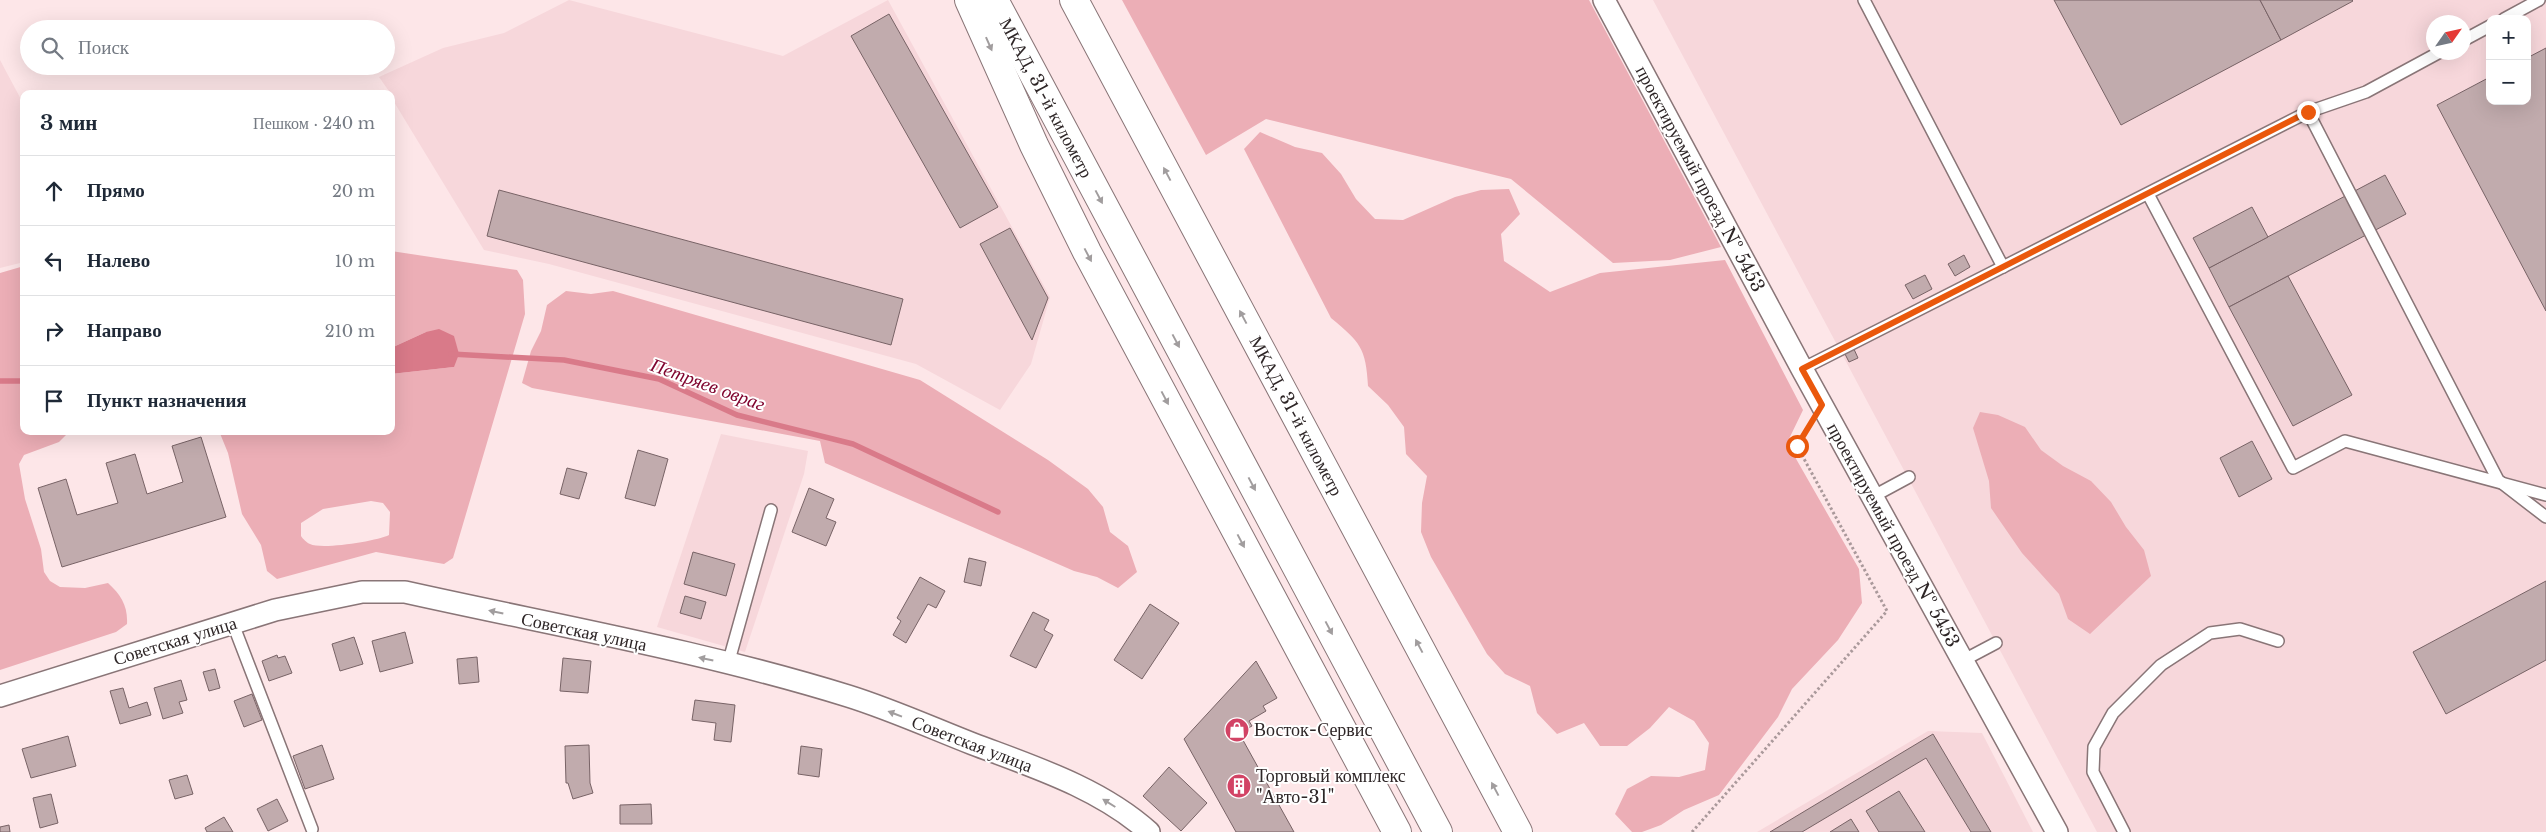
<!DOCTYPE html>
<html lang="ru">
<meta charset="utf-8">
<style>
body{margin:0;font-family:"Libre Baskerville",serif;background:#f2f2f3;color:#1f2937}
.controls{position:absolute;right:15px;top:15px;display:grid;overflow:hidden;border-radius:10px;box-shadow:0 5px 20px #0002}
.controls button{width:45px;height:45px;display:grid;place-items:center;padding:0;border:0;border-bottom:1px solid #e0e1e3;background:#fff;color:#1f2937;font:25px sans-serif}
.compass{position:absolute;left:2426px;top:15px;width:45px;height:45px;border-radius:50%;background:#fff;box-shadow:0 5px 20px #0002;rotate:56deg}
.stop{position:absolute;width:15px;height:15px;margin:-11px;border:4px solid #ea580c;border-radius:50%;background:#fff}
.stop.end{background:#ea580c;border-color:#fff;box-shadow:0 1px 5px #0008}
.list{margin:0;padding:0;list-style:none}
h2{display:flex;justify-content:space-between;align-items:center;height:65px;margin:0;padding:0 20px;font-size:21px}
h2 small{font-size:16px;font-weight:400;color:#747a83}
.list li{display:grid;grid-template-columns:32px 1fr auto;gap:15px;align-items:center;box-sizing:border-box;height:70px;padding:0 20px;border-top:1px solid #e0e1e3}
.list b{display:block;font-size:19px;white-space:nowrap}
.list em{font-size:16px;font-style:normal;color:#747a83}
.icon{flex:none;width:28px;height:28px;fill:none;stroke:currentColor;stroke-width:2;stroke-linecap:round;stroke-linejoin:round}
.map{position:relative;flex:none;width:2546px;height:832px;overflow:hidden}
.search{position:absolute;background:#fff;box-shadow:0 5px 20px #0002;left:20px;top:20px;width:375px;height:55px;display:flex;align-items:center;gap:12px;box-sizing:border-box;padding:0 18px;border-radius:28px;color:#747a83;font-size:19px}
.panel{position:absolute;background:#fff;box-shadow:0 5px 20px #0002;left:20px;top:90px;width:375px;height:345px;border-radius:10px}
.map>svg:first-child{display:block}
.built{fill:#f7d7db;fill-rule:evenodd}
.green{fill:#ecaeb6;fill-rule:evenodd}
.water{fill:#d97a89}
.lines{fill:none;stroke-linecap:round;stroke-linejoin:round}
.stream{stroke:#d97a89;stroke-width:5.5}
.building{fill:#c1abad;stroke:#786366}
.service-casing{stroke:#897577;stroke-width:14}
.minor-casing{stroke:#897577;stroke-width:24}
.secondary-casing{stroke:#897577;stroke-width:30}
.trunk-casing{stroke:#897577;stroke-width:30}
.path{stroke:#aa999b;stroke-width:3;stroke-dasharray:2.5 2.5;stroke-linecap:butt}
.service{stroke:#fff;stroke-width:11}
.minor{stroke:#fff;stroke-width:21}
.secondary{stroke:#fff;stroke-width:28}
.trunk{stroke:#fff;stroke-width:28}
.oneway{fill:#a19d9e}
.route{stroke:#ea580c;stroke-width:6}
.labels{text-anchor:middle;stroke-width:4;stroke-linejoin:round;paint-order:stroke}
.street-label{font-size:18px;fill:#2e2627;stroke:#fff}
.poi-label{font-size:18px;fill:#2e2627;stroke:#fff;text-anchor:start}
.water-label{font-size:19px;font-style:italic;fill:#800630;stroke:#fff}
</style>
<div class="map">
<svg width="2546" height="832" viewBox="0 0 2546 832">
<rect width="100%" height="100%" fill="#fde6e8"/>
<g class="built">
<polygon points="569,0 783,56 888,0 1050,297 1031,364 1000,410 916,364 549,264 484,250 391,97 391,94 379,77 443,48 504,33"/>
<path d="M1653,0H2546V832H2097ZM2490,19H2527V101H2490ZM2434,22H2464V52H2434Z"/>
<polygon points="0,60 24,105 24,262 0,268"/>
<polygon points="721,434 808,451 804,474 745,652 657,627"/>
<polygon points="1928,731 1982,733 2033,832 1757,832"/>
</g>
<g class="green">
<polygon points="1122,0 1589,0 1721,247 1670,260 1613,263 1511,179 1266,119 1206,155"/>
<path d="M1260,132L1295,147L1322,153L1341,174L1356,199L1375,219L1403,220L1455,197L1481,190L1509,189L1520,214L1501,234L1504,261L1550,292L1600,273L1725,260L1803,410L1787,443L1859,569L1862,603L1838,640L1792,689L1778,717L1719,795L1684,810L1661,825L1642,832H1632L1615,814L1627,789L1651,776L1679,777L1705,770L1709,743L1694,721L1669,707L1650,728L1627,746H1600L1584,723L1557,734L1537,713L1530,686L1505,674L1487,654L1431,557L1421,532L1422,503L1427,476L1406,454L1404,427L1388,405L1368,386C1366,348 1360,342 1331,318L1244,149Z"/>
<path d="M391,251L517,270L523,280L525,314L453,558L444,564L376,552L277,579L267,571L261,545L242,514L228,453L219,431H391V374L454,367L426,332L391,348ZM371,501L383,503L390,512L389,535C377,541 322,550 310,544C307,543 303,539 301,536V523L323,509Z"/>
<path d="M24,266V431H73L67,434L59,442L24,455L19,464L25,499L41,549L44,572L50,581L60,587L85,588L108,583C121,595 128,606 127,624L116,632L0,670V273Z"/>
<polygon points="566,291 591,294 613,291 920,380 1048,460 1088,489 1103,507 1110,532 1128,546 1137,572 1118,588 1097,577 1074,571 825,463 820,441 532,388 522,383 531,351 541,331 547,305"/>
<polygon points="1980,412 1998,415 2025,427 2041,450 2063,466 2091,481 2111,502 2126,527 2144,550 2151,576 2090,634 2068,619 2059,594 2022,553 1991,508 1989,481 1973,428"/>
</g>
<polygon class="water" points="439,329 454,336 459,354 454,367 391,374 391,348 426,332"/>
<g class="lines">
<g class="stream">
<polyline points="451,354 564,360 659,379 737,415 853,444 998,512"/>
<polyline points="0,381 24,381"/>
</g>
</g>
<g class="building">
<polygon points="2054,0 2260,0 2281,40 2121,125"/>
<polygon points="2260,0 2352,0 2353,1 2281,40"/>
<polygon points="889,14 998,207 960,228 851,36"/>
<polygon points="2546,48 2546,311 2437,105 2490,77 2490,101 2527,101 2527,58"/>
<polygon points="2385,175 2406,214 2229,307 2209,268"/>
<polygon points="499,190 903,299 891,345 487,236"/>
<polygon points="2252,207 2268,237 2209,268 2193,238"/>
<polygon points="1010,228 1048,298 1032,340 980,244"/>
<polygon points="1964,255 1970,267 1955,276 1948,264"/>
<polygon points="1925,275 1932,289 1913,299 1905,285"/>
<polygon points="2288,276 2352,395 2293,426 2229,307"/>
<polygon points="1853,347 1858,358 1849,362 1844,352"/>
<polygon points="201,437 226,517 62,567 38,488 66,479 77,515 118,503 106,463 135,454 147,494 183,482 172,446"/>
<polygon points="2252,441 2272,479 2239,497 2220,458"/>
<polygon points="638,450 668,459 655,506 625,498"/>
<polygon points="567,468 587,473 579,499 560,494"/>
<polygon points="809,488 834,499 826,518 836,522 826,546 792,532"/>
<polygon points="693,552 735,564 726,596 684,584"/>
<polygon points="969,558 986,562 981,586 964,582"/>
<polygon points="920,577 945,591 936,608 928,604 906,643 893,635 901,621 897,618"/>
<polygon points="2546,581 2546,660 2446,714 2413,652"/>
<polygon points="685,596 706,602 701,619 680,613"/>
<polygon points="1150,604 1179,623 1142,679 1114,660"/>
<polygon points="1033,612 1049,620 1044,630 1053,635 1036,668 1010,656"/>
<polygon points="405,632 413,663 380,672 372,641"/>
<polygon points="354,637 363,664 340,671 332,644"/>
<polygon points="277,655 278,658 285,656 292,673 269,681 262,661"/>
<polygon points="477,657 479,682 459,684 457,659"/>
<polygon points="563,658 591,661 588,693 560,691"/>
<polygon points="1256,661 1277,698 1263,706 1266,711 1249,721 1252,726 1239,733 1294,832 1236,832 1184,739"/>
<polygon points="215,669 220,688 209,691 203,672"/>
<polygon points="181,680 187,700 179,702 183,713 163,719 154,688"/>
<polygon points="123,688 129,708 147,702 151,715 120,724 110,691"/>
<polygon points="252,694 262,720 244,727 234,701"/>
<polygon points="695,700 735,705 731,742 714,740 716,723 692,720"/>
<polygon points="1933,734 1991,832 1971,832 1926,758 1802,832 1770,832"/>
<polygon points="68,736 76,766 31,778 22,749"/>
<polygon points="322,745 334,779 305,789 293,756"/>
<polygon points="589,745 590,783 593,793 573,799 568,783 566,783 565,746"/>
<polygon points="801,746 822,749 819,777 798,774"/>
<polygon points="1169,767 1207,803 1181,831 1143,796"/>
<polygon points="187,775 193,794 175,799 169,780"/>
<polygon points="1899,791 1925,832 1879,832 1866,811"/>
<polygon points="51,794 58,823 40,828 33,798"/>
<polygon points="277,799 288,821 268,831 257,809"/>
<polygon points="651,804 652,824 620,824 620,805"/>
<polygon points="224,817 233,832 207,832 205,828"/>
<polygon points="1851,819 1859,832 1830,832"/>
<polygon points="9,825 10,832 0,832 0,827"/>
</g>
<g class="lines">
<defs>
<g id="service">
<polyline points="1864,0 2003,267"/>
<polyline points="2504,19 2539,0"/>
<polyline points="2464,40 2490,26"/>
<polyline points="2308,112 2498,480 2546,517"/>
<polyline points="2148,194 2293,468 2345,441 2546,495"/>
<polyline points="1802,369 2308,112 2366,92 2440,52"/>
<polyline points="1872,497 1909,477"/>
<polyline points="233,624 312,829"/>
<polyline points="1962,661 1996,643"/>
<polyline points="728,664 771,510"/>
<polyline points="2124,832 2093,772 2094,747 2113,713 2161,665 2210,633 2240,629 2278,641"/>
</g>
<g id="minor">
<polyline points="1604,0 1802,369 2057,832"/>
<path d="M0,696L275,610L362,592H405C553,625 703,651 848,696C890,709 932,728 973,744C1034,767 1100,788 1149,832"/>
</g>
<polyline id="secondary" points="969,0 1034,145 1087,252 1397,832"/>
<g id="trunk">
<polyline points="994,0 1438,832"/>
<polyline points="1074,0 1518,832"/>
</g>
</defs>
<use href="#service" class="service-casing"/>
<use href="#minor" class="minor-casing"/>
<use href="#secondary" class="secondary-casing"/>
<use href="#trunk" class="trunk-casing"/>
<polyline class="path" points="1692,832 1887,611 1797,446 1810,424"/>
<use href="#service" class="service"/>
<use href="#minor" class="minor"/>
<use href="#secondary" class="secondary"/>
<use href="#trunk" class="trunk"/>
</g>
<defs><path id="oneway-solid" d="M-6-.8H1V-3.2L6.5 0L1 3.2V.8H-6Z" transform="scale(1.25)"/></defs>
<g class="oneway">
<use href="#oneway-solid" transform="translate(989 44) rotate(66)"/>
<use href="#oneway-solid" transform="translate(1167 174) rotate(-118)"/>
<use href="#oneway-solid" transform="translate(1099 197) rotate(62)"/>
<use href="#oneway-solid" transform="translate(1088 255) rotate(62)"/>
<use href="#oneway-solid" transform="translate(1243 317) rotate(-118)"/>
<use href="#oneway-solid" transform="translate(1176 341) rotate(62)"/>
<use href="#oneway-solid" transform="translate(1165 398) rotate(62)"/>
<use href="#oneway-solid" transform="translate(1252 484) rotate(62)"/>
<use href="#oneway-solid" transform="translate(1241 541) rotate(62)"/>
<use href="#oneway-solid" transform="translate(496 612) rotate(-168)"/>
<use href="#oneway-solid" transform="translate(1329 628) rotate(62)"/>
<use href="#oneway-solid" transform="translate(1419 646) rotate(-118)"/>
<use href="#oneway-solid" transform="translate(706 659) rotate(-168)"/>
<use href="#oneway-solid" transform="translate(895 714) rotate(-159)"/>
<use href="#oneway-solid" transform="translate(1495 789) rotate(-118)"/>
<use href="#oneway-solid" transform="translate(1109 803) rotate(-148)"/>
</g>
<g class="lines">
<polyline class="route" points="1797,446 1822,405 1802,369 2308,112"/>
</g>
<defs>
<symbol id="shop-disc" viewBox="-11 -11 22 22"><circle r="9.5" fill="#d24365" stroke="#fff"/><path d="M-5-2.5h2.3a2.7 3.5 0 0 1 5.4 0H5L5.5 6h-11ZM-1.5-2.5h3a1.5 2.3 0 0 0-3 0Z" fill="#fff"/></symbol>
<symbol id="building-disc" viewBox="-11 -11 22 22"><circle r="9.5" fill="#d24365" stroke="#fff"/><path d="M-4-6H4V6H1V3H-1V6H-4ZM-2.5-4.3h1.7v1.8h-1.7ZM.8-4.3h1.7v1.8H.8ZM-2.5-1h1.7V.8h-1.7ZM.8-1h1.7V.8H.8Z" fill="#fff"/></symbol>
</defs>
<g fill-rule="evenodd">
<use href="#shop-disc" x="1223" y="716" width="28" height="28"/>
<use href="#building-disc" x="1225" y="772" width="28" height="28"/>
</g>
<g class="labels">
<g class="street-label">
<text transform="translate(1046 98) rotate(62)" y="6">МКАД, 31-й километр</text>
<text transform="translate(1700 179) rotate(62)" y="6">проектируемый проезд № 5453</text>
<text transform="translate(1296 416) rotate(62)" y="6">МКАД, 31-й километр</text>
<text transform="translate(1893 535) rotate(61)" y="6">проектируемый проезд № 5453</text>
<text transform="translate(584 632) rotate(12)" y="6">Советская улица</text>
<text transform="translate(175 641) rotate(-17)" y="6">Советская улица</text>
<text transform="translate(972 744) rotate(21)" y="6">Советская улица</text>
</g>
<g class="poi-label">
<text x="1254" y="736">Восток-Сервис</text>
<text x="1256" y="782">Торговый комплекс<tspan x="1256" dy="21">"Авто-31"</tspan></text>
</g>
<g class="water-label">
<text transform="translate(708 384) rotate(20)" y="7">Петряев овраг</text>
</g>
</g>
</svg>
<div class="controls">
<button>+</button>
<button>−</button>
</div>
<svg class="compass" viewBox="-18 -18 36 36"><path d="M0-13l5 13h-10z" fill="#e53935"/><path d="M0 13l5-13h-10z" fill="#747a83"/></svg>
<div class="stop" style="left:1797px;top:446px"></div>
<div class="stop end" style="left:2308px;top:112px"></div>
<div class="search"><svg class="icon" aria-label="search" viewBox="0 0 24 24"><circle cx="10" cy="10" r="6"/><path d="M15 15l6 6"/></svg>Поиск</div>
<section class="panel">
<h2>3 мин<small>Пешком · 240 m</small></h2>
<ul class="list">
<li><svg class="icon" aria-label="ahead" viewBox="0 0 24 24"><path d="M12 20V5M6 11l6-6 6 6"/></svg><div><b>Прямо</b></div><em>20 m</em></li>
<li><svg class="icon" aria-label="left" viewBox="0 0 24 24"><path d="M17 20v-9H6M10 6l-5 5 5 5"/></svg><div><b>Налево</b></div><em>10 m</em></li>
<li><svg class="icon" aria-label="right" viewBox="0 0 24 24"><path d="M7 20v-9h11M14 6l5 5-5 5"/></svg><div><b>Направо</b></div><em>210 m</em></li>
<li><svg class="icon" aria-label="arrive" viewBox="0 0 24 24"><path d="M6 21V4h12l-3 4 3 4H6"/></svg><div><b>Пункт назначения</b></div></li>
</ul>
</section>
</div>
